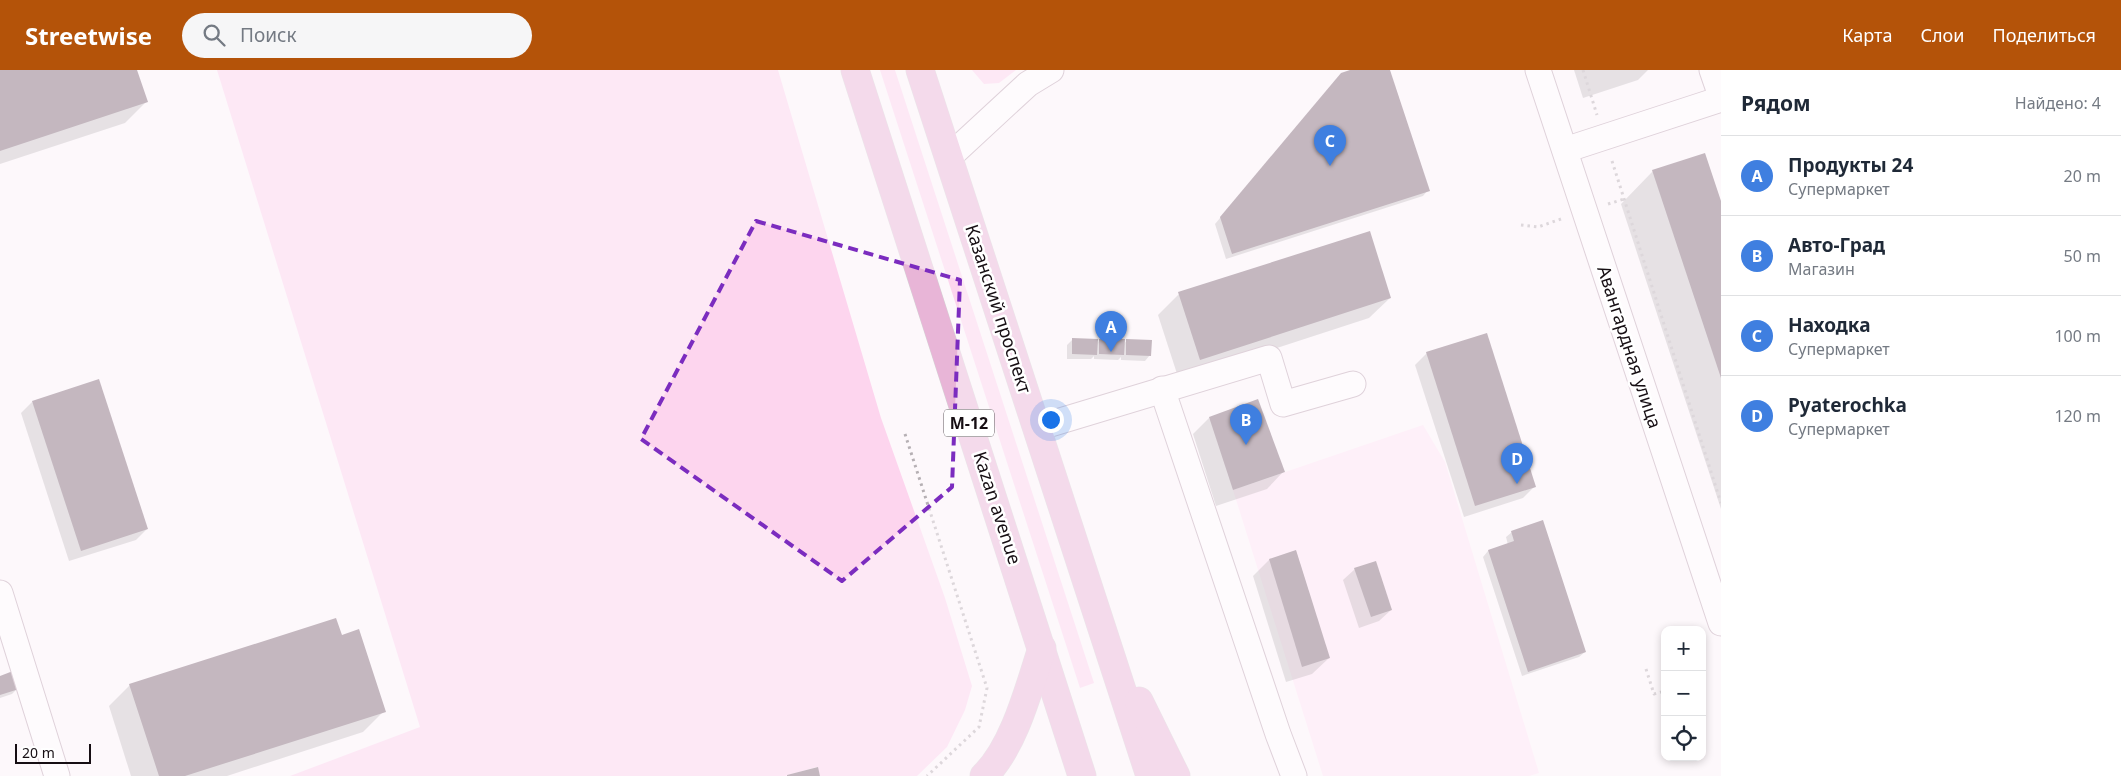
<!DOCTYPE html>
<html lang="ru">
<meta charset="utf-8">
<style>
body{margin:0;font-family:"Noto Sans",sans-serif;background:#f6f6f7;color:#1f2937}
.controls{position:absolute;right:15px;bottom:15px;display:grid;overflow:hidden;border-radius:10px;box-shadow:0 2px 8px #0003}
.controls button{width:45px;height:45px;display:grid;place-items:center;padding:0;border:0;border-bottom:1px solid #e0e1e3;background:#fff;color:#1f2937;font:25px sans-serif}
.scale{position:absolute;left:15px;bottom:12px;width:76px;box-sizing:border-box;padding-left:5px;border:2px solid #160e13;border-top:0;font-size:14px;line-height:18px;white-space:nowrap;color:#160e13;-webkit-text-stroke:4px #fff;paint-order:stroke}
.you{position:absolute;left:1050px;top:349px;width:18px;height:18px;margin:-12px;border:4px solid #fff;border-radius:50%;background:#1a73e8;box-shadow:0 0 0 8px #1a73e833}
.badge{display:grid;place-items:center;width:32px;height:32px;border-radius:50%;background:#b45309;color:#fff;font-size:16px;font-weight:700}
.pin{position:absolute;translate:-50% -41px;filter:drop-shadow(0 1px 2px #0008)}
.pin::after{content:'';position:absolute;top:26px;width:18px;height:15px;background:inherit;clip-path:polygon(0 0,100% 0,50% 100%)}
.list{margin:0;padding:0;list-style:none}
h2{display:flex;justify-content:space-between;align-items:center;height:65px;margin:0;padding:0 20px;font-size:21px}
h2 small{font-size:16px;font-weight:400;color:#747a83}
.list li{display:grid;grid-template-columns:32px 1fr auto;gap:15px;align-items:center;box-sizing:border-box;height:80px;padding:0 20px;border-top:1px solid #e0e1e3}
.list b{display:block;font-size:19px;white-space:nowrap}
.list p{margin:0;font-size:16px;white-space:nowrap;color:#747a83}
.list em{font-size:16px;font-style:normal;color:#747a83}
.icon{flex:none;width:28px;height:28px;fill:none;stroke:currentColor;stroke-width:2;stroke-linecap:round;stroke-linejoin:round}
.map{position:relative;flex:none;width:1721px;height:706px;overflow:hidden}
header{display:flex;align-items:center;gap:30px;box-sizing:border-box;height:70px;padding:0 25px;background:#b45309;color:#fff}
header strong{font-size:24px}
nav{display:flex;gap:28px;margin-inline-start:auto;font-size:18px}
.search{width:350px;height:45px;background:#f6f6f7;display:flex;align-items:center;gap:12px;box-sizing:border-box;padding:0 18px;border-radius:28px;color:#747a83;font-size:19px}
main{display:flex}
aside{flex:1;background:#fff}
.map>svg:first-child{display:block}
.built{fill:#ffe6f5}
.green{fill:#fdd5ee}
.shadow{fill:#0003}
.building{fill:#7e6976}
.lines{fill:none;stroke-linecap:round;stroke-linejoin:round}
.minor-casing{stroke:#bba4b2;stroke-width:27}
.major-casing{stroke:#d5d4d5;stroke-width:29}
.path{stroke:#b6b0b4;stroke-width:3;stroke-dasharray:2.5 4;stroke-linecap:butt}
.minor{stroke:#fff;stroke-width:25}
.major{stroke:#e8b5d7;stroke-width:28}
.marked{fill:none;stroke:#7b2cbf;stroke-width:4;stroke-dasharray:10 6;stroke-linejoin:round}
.labels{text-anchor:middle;stroke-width:5;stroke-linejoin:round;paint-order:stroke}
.shield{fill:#fff;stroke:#5c565a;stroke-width:1}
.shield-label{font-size:16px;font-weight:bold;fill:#160e13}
.street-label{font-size:18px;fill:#160e13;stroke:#fff}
</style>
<header>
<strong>Streetwise</strong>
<div class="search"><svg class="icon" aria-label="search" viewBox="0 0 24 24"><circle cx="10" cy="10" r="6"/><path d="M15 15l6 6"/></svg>Поиск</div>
<nav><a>Карта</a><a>Слои</a><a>Поделиться</a></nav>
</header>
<main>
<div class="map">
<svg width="1721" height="706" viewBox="0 0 1721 706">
<rect width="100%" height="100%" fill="#fdf8fb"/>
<polygon class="built" points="1423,355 1445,392 1539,703 1529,706 1323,706 1233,420"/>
<g class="green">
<polygon points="217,0 778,0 881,348 945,528 972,616 965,640 947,677 917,706 820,706 817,697 785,706 290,706 420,657"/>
<polygon points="880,0 895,0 1094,613 1080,618"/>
<polygon points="972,0 1016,0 999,13 984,14"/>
</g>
<g class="shadow">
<polygon points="0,0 136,0 146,32 125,53 0,94"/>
<polygon points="1354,0 1389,0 1428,120 1423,126 1226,189 1215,154 1336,10"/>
<polygon points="1574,0 1648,0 1638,10 1583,28"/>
<polygon points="1653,101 1721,134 1721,439 1621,134"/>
<polygon points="1179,224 1390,228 1369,248 1179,310 1158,245"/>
<polygon points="1073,269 1096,274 1100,270 1124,274 1127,270 1150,285 1145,291 1121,290 1121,287 1118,290 1094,289 1094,286 1091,289 1067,289 1067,275"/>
<polygon points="1427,283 1535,416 1523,428 1464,447 1415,295"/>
<polygon points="32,332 147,459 136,470 69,491 21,343"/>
<polygon points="1209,348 1283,402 1267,419 1216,436 1193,364"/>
<polygon points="1512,462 1585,582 1579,587 1522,606 1483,487 1488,481 1508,475 1506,467"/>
<polygon points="1296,481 1329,588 1312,604 1286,612 1253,506 1269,490"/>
<polygon points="1355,499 1391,540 1379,551 1359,558 1343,510"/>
<polygon points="341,566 384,641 363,662 227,706 131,706 109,636 130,615"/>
<polygon points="0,607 18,618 12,624 0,628"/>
</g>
<g class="building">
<polygon points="0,0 137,0 148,32 0,81"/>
<polygon points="1350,0 1390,0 1430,121 1232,184 1220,147 1341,3"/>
<polygon points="1705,83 1721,131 1721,308 1652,100"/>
<polygon points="1370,161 1391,228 1200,290 1178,222"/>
<polygon points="1487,263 1536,417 1475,436 1426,282"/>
<polygon points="1072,268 1098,269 1097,285 1072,284"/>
<polygon points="1099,269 1125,269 1124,285 1099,284"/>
<polygon points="1126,269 1152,270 1151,286 1126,285"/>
<polygon points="99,309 148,459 81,481 32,331"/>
<polygon points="1258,329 1285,402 1233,420 1209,347"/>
<polygon points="1543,450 1586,582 1528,602 1488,480 1514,471 1511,461"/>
<polygon points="1296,480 1330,588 1302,597 1269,489"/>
<polygon points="1376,491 1392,540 1371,547 1354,498"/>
<polygon points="336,548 342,565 359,559 386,642 185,706 159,706 129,614"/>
<polygon points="13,601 19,619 0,625 0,606"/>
<polygon points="818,697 820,706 787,706 787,705"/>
</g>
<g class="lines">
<defs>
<g id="minor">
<polyline points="1538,0 1721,553"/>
<polyline points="1712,0 1721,26"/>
<polyline points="1565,80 1721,29"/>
<polyline points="949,87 1028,14 1051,0"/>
<polyline points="1162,319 1278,664 1294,706"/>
<polyline points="1037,358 1269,288 1283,334 1353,314"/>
<polyline points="0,523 57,706"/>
</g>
<g id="major">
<polyline points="855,0 1082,706"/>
<polyline points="920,0 1150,706"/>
<polyline points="1139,631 1176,706"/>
<path d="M984,706C1014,677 1029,618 1042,578"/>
</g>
</defs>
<use href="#minor" class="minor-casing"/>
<use href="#major" class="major-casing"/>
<g class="path">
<polyline points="1583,0 1597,45"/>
<polyline points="1612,91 1721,433"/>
<polyline points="1608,134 1624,129"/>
<polyline points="1521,155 1538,157 1561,149"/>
<polyline points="905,364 987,618 979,657 927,706"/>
<polyline points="1646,599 1654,624 1665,621"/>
<polyline points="1702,609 1706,608"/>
</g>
<use href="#minor" class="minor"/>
<use href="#major" class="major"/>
</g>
<path d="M0 0H1721V706H0ZM756,151L960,210L952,417L842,511L641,369Z" fill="#fdf8fb" fill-opacity=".55" fill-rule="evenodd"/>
<path class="marked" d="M756,151L960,210L952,417L842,511L641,369Z"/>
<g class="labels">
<rect class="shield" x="944" y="339.5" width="50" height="27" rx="4"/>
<g class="shield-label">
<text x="969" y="359">М-12</text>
</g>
<g class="street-label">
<text transform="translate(998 239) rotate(72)" y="6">Казанский проспект</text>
<text transform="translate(1629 277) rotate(72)" y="6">Авангардная улица</text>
<text transform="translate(997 438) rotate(72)" y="6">Kazan avenue</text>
</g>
</g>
</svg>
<div class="controls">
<button>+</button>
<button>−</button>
<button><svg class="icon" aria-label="locate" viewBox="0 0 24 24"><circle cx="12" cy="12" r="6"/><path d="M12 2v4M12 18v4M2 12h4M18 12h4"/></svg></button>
</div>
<div class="scale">20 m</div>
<div class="you"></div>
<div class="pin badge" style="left:1111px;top:282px;background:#3f7fe0">A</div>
<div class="pin badge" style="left:1246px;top:375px;background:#3f7fe0">B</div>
<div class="pin badge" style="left:1330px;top:96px;background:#3f7fe0">C</div>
<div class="pin badge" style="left:1517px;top:414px;background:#3f7fe0">D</div>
</div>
<aside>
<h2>Рядом<small>Найдено: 4</small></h2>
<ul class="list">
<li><span class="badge" style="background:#3f7fe0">A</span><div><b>Продукты 24</b><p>Супермаркет</p></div><em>20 m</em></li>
<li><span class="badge" style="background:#3f7fe0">B</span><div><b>Авто-Град</b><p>Магазин</p></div><em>50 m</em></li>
<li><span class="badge" style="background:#3f7fe0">C</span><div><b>Находка</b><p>Супермаркет</p></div><em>100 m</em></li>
<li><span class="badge" style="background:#3f7fe0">D</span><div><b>Pyaterochka</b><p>Супермаркет</p></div><em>120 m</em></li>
</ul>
</aside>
</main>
